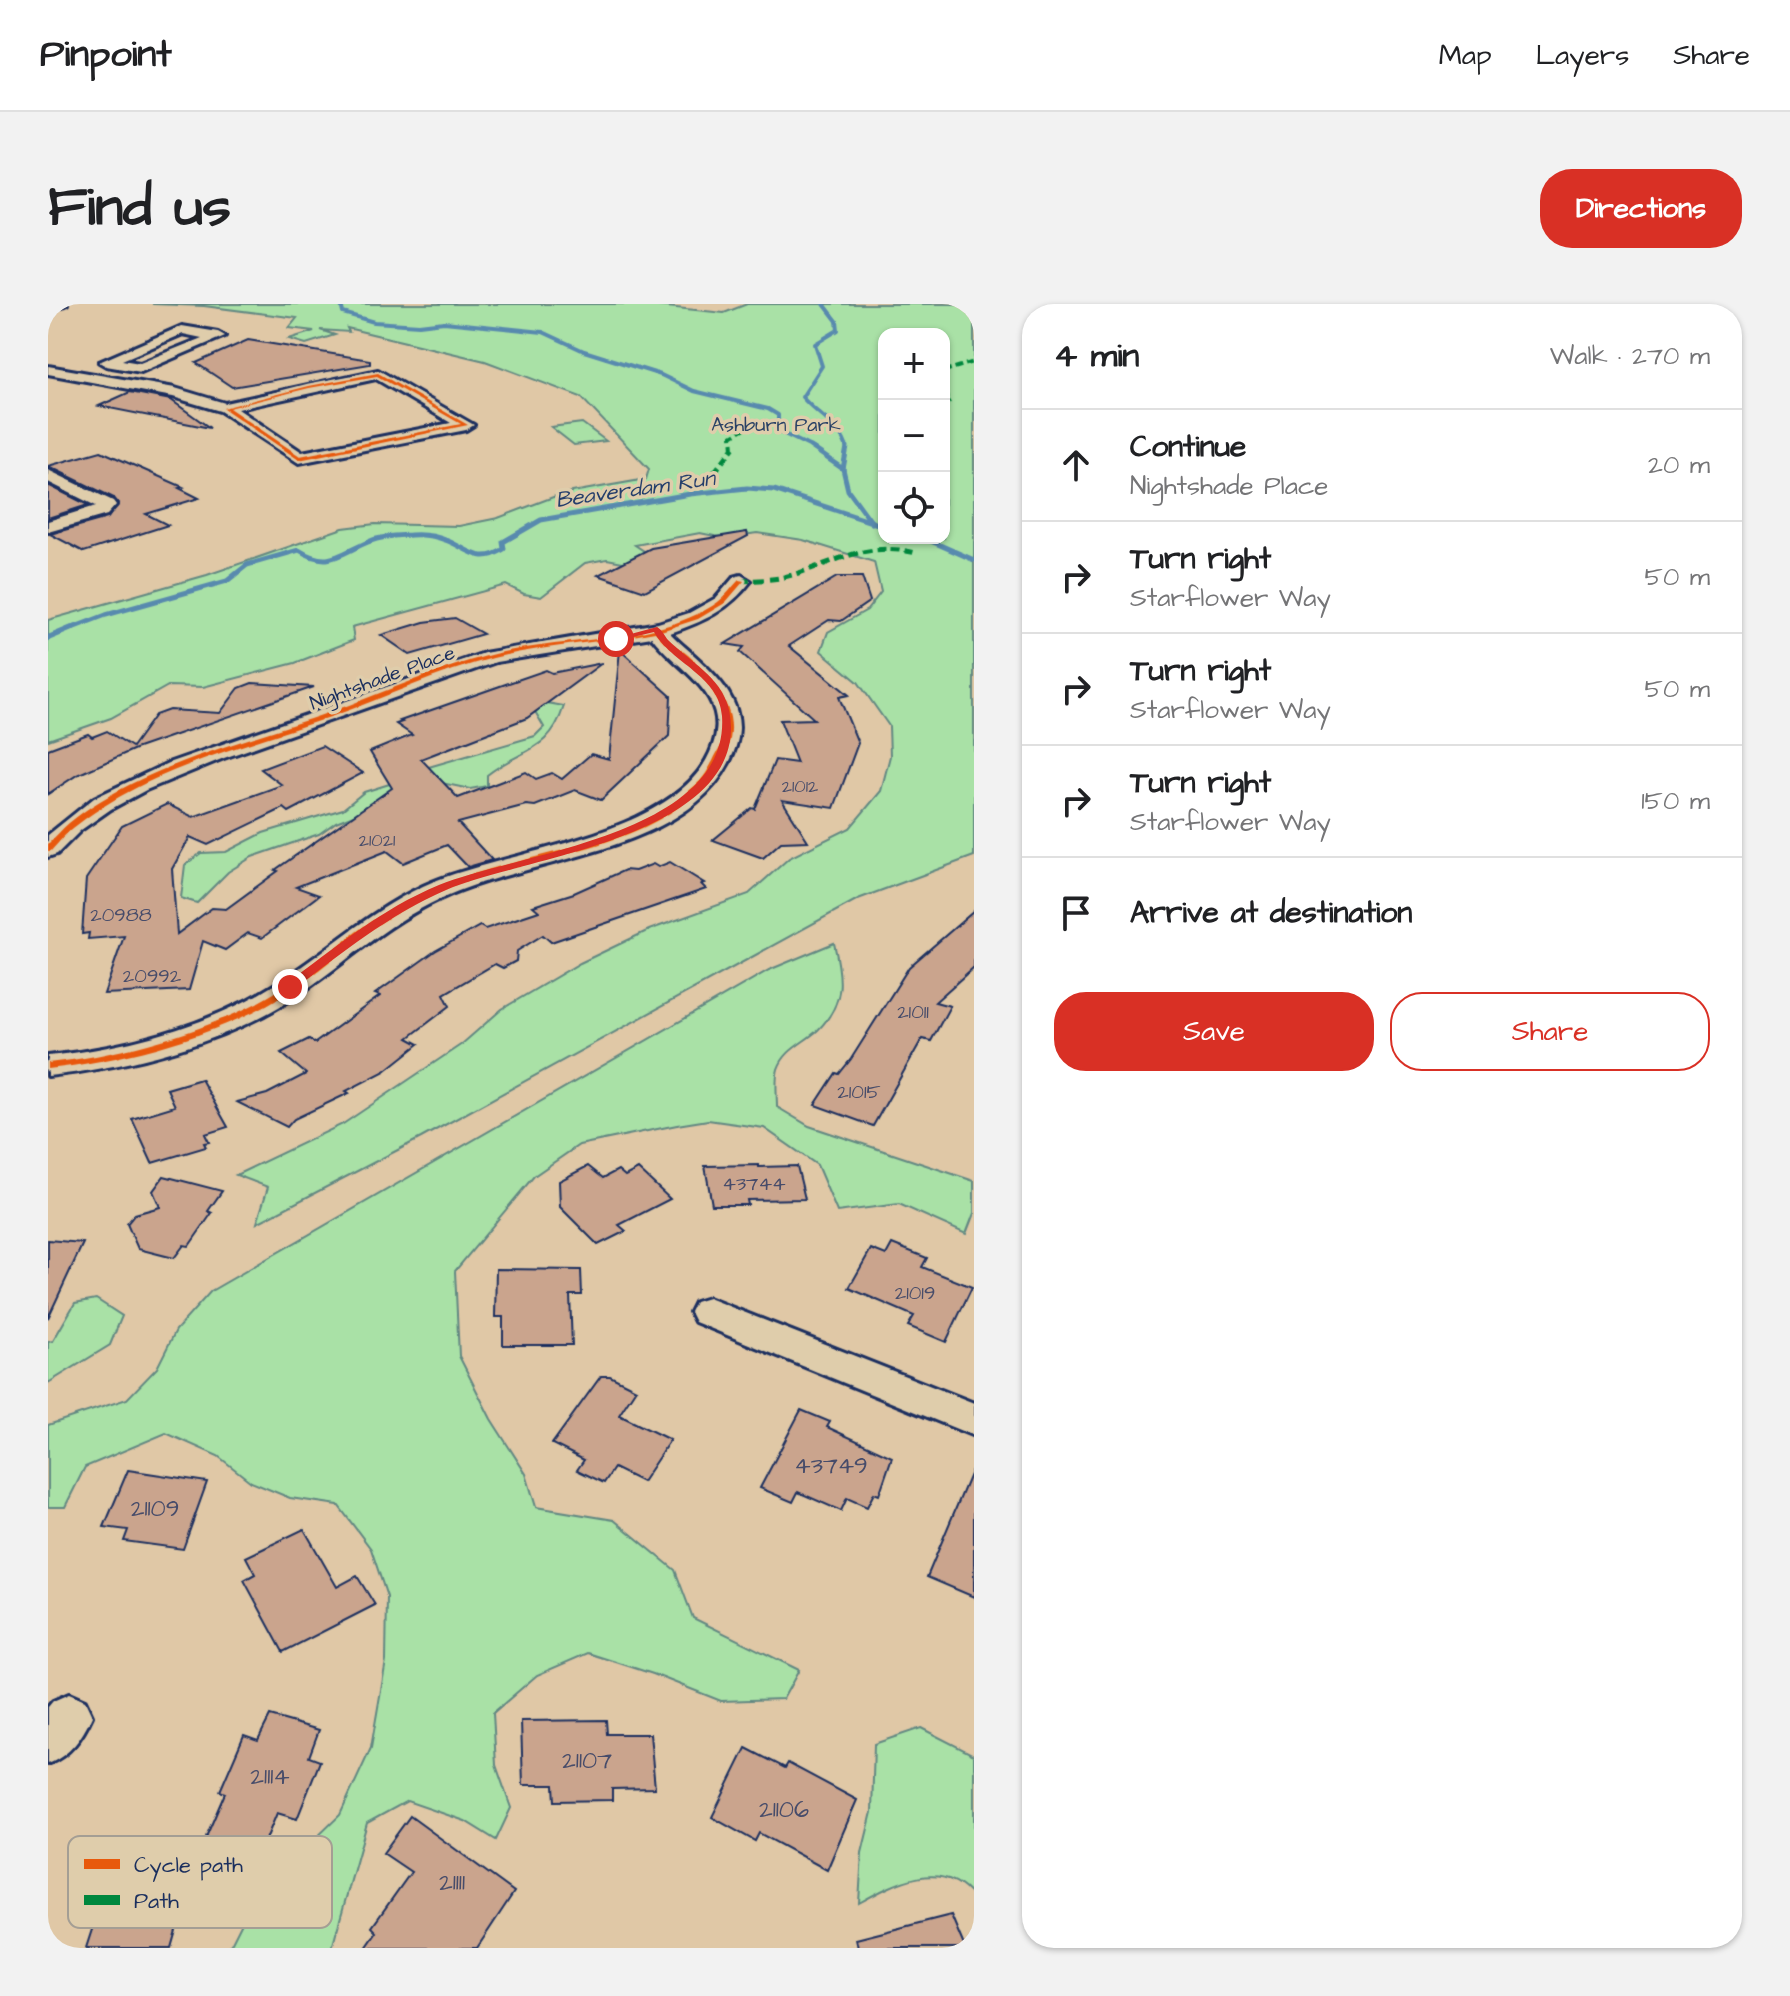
<!DOCTYPE html>
<meta charset="utf-8">
<style>
body{margin:0;font-family:"Architects Daughter",sans-serif;background:#f2f2f2;color:#202124}
.controls{position:absolute;right:24px;top:24px;display:grid;overflow:hidden;border-radius:16px;box-shadow:0 2px 6px #0004}
.controls button{width:72px;height:72px;display:grid;place-items:center;padding:0;border:0;border-bottom:2px solid #e0e0e0;background:#fff;color:#202124;font:40px sans-serif}
.stop{position:absolute;width:24px;height:24px;margin:-18px;border:6px solid #d93025;border-radius:50%;background:#fff}
.stop.end{background:#d93025;border-color:#fff;box-shadow:0 2px 8px #0008}
.list{margin:0;padding:0;list-style:none}
h2{display:flex;justify-content:space-between;align-items:center;height:104px;margin:0;padding:0 32px;font-size:34px}
h2 small{font-size:26px;font-weight:400;color:#757577}
.list li{display:grid;grid-template-columns:52px 1fr auto;gap:24px;align-items:center;box-sizing:border-box;height:112px;padding:0 32px;border-top:2px solid #e0e0e0}
.list b{display:block;font-size:30px;white-space:nowrap}
.list p{margin:0;font-size:26px;white-space:nowrap;color:#757577}
.list em{font-size:26px;font-style:normal;color:#757577}
.actions{display:flex;gap:16px;padding:24px 32px}
.actions a{flex:1;padding:18px 0;border:2px solid #d93025;border-radius:32px;text-align:center;font-size:28px;color:#d93025}
.actions .main{background:#d93025;color:#fff}
.icon{flex:none;width:44px;height:44px;fill:none;stroke:currentColor;stroke-width:2;stroke-linecap:round;stroke-linejoin:round}
.map{position:relative;flex:none;width:926px;height:1644px;overflow:hidden;border-radius:32px}
header{display:flex;align-items:center;gap:48px;box-sizing:border-box;height:112px;padding:0 40px;background:#fff;border-bottom:2px solid #e0e0e0}
header strong{font-size:38px}
nav{display:flex;gap:44px;margin-inline-start:auto;font-size:28px}
.intro{display:flex;align-items:center;justify-content:space-between;box-sizing:border-box;height:192px;padding:0 48px}
h1{margin:0;font-size:56px}
.button{padding:20px 36px;border-radius:32px;background:#d93025;color:#fff;font-size:28px;font-weight:700}
main{display:flex;gap:48px;padding:0 48px}
aside{flex:1;background:#fff;border-radius:32px;box-shadow:0 2px 6px #0004}
.map>svg:first-child{display:block}
.green{fill:#a9e1a6;stroke:#628882;stroke-width:2;fill-rule:evenodd}
.lines{fill:none;stroke-linecap:round;stroke-linejoin:round}
.stream-far2{stroke:#598aae;stroke-width:4}
.stream-far1{stroke:#598aae;stroke-width:5}
.stream{stroke:#598aae;stroke-width:6}
.building{fill:#caa48d;stroke:#1b2f5e;stroke-width:2}
.minor-casing{stroke:#1b2f5e;stroke-width:6}
.minor{fill:#dfcdab;fill-rule:evenodd}
.quiet-far1{stroke:#00873e;stroke-width:4;stroke-dasharray:7 4;stroke-linecap:butt}
.quiet{stroke:#00873e;stroke-width:5;stroke-dasharray:9 5;stroke-linecap:butt}
.cycleway-casing{stroke:#dfcdab;stroke-width:5}
.cycleway{fill:#e8590c;fill-rule:evenodd}
.route{fill:#d93025}
.labels{text-anchor:middle;stroke-width:7;stroke-linejoin:round;paint-order:stroke}
.far-number-label{font-size:18px;fill:#474c6a}
.far-park-label{font-size:20px;fill:#294165;stroke:#dfcdab}
.far-street-label{font-size:20px;fill:#1b2f5e;stroke:#dfcdab}
.number-label{font-size:20px;fill:#474c6a}
.far-water-label{font-size:22px;font-style:italic;fill:#253e6b;stroke:#dfcdab}
.near-number-label{font-size:24px;fill:#474c6a}
.key{fill:#dfcdab;stroke:#a49e94;stroke-width:2}
.key-label{font-size:22px;fill:#1b2f5e}
</style>
<header>
<strong>Pinpoint</strong>
<nav><a>Map</a><a>Layers</a><a>Share</a></nav>
</header>
<div class="intro"><h1>Find us</h1><a class="button">Directions</a></div>
<main>
<div class="map">
<svg width="926" height="1644" viewBox="0 0 926 1644">
<rect width="100%" height="100%" fill="#e0c8a6"/>
<filter id="ink" filterUnits="userSpaceOnUse"><feTurbulence type="fractalNoise" baseFrequency=".0125" numOctaves="2"/><feDisplacementMap in="SourceGraphic" scale="16" xChannelSelector="R" yChannelSelector="G"/><feConvolveMatrix kernelMatrix="1 2 1 2 8 2 1 2 1" color-interpolation-filters="sRGB"/></filter>
<g filter="url(#ink)">
<g class="green">
<path d="M104,0H590L676,9L699,0H926V552L810,595L373,834L209,919L220,883L188,871L295,820L414,740L454,705L532,659L601,626L701,590L741,554L802,524L833,487L842,452L841,422L810,378L773,347L780,328L819,306L833,288L826,258L755,236L709,229L676,234L652,229L587,241L608,255L580,259L559,255L537,259L493,293L476,290L458,281L304,323L306,336L247,359L155,383L120,382L63,414L0,436V316L159,271L295,224L327,220L411,222L450,214L513,190L598,175L601,165L533,93L437,57L299,24L301,28L272,26L287,31L258,40L241,35L266,27L241,24L249,14L156,2ZM836,30H896V234H836Z"/>
<polygon points="534,119 558,137 526,141 503,123"/>
<path d="M499,399L516,402C501,450 473,444 439,471V482L422,485L389,478L288,518L271,530L204,553L180,568L149,599L133,594L137,561L153,549L178,548L215,529L295,505L316,488L351,477L367,467L487,432L496,423L485,404Z"/>
<path d="M786,639C794,673 798,698 770,726C756,739 737,745 730,765C727,775 729,792 729,803L761,822L926,877V909L918,930L851,900L789,908L769,861L716,824L660,816L629,821L531,841L486,872L407,967L411,1052L443,1115L478,1170L488,1203L566,1216L627,1266L645,1314L751,1366L735,1395L673,1397L605,1370L540,1349L489,1371L445,1409L448,1461L463,1504L448,1536L417,1517L359,1497L319,1519L284,1644H181L206,1594L292,1511L323,1444L338,1357L339,1293L323,1245L290,1201L242,1194L203,1178L170,1152L118,1129L37,1163L17,1203H0V1121L79,1095L109,1064L128,1026L163,987L721,666Z"/>
<polygon points="48,995 74,1012 62,1041 0,1079 0,1038 5,1037 27,999"/>
<path d="M873,1424L926,1451V1594C894,1553 847,1579 811,1599L814,1549L824,1508L826,1440Z"/>
</g>
<g class="lines">
<g class="stream-far2">
<polyline points="293,0 295,9 326,18 371,21 396,18 495,28 536,47 613,71 646,87 720,105 730,111 730,127 767,145"/>
<path d="M776,0L789,17L790,26L767,40L774,62L754,93C769,111 794,123 799,145"/>
</g>
<g class="stream-far1">
<polyline points="763,143 795,165 800,186 824,219"/>
<polyline points="795,165 799,143"/>
<polyline points="876,234 926,256"/>
<path d="M19,326L58,311L179,277L199,261L251,246C281,265 291,250 320,238C334,232 348,232 363,231C375,230 388,232 400,237C422,246 432,261 456,245L455,238L493,216L642,190L699,184L726,186L836,222"/>
</g>
<polyline class="stream" points="0,334 24,324"/>
</g>
<g class="building">
<polygon points="200,36 322,56 322,60 184,83 148,59"/>
<polygon points="82,88 123,96 162,124 51,102"/>
<polygon points="53,147 135,183 131,184 151,194 98,210 120,221 36,248 2,230 60,214 70,199 66,194 0,162"/>
<polygon points="0,181 40,201 0,214"/>
<polygon points="699,228 700,232 597,287 550,271 603,244"/>
<polygon points="789,273 814,273 822,297 793,317 781,316 741,342 801,391 791,393 810,439 786,504 734,496 760,537 733,538 715,554 665,536 704,504 707,505 727,456 749,459 732,416 766,415 692,348 696,343 677,340"/>
<polygon points="407,314 435,330 362,351 333,331 376,318"/>
<polygon points="572,346 623,392 621,432 553,496 527,486 487,502 478,501 410,519 444,556 420,563 399,541 355,559 339,547 248,583 271,591 214,634 200,629 177,646 155,637 141,686 56,690 76,632 40,635 41,629 34,630 38,575 74,522 119,500 145,513 234,481 213,465 274,442 315,469 241,508 236,504 160,541 142,533 124,565 129,630 164,604 178,605 230,567 227,566 344,484 322,448 364,431 348,420 354,418 352,417 498,366 504,369 554,359 479,414 373,455 410,494 478,468 488,475 504,469 514,475 543,450 561,455"/>
<polygon points="204,379 266,383 87,445 29,471 0,490 0,445 40,430 44,433 59,427 84,443 107,411 121,406 172,409 191,384"/>
<polygon points="622,558 656,579 653,580 658,585 503,638 495,631 469,647 468,657 455,664 447,660 396,690 402,702 360,734 371,740 337,767 298,787 301,789 246,815 239,823 189,798 219,790 258,770 233,749 261,735 267,739 332,692 327,690 387,647 432,622 437,625 491,607 485,602 526,589 577,566 587,567 605,560 610,563"/>
<polygon points="926,607 926,663 887,698 902,702 883,737 874,735 825,822 767,801 788,769 791,770 803,755 861,663"/>
<polygon points="153,775 180,823 157,830 161,838 156,839 158,843 104,859 84,815 127,802 119,785"/>
<polygon points="711,861 711,863 749,862 757,895 699,896 700,901 664,901 657,862"/>
<polygon points="540,862 555,874 570,866 577,872 590,865 622,895 571,921 578,927 550,941 512,903 511,877"/>
<polygon points="116,872 174,887 160,907 164,909 141,942 136,941 126,954 90,945 79,920 87,910 112,903 105,887"/>
<polygon points="0,936 35,939 0,1014"/>
<polygon points="844,940 879,954 874,963 924,983 898,1038 860,1022 866,1012 801,984 823,945 838,951"/>
<polygon points="448,965 533,966 534,991 522,991 524,1041 455,1041 455,1013 447,1013"/>
<polygon points="553,1072 562,1072 588,1085 571,1111 622,1136 594,1178 566,1164 556,1179 529,1166 536,1156 504,1140"/>
<polygon points="753,1106 782,1118 779,1123 844,1153 831,1191 826,1189 819,1203 799,1194 793,1207 750,1188 745,1198 712,1184"/>
<polygon points="926,1161 926,1293 879,1273"/>
<polygon points="80,1166 159,1178 135,1245 76,1237 80,1226 56,1223"/>
<polygon points="256,1225 289,1283 309,1272 327,1301 235,1348 196,1276 207,1270 198,1253"/>
<polygon points="222,1412 271,1426 261,1453 272,1457 249,1515 229,1509 212,1550 158,1533 177,1489 172,1487 196,1431 210,1436"/>
<polygon points="558,1416 559,1430 602,1430 607,1484 564,1485 564,1496 507,1497 506,1481 475,1481 473,1417"/>
<polygon points="698,1444 737,1464 740,1459 809,1496 779,1566 711,1529 707,1537 664,1513"/>
<polygon points="362,1512 466,1588 429,1644 318,1644 329,1628 324,1623 363,1568 335,1549"/>
<polygon points="109,1598 135,1602 123,1644 38,1644 50,1607 105,1611"/>
<polygon points="903,1611 917,1644 810,1644 808,1635"/>
</g>
<g class="lines">
<defs>
<g id="minor">
<polygon points="0,0 19,0 0,8"/>
<path d="M134,22L170,28L177,32L93,68L58,62L51,58ZM135,30L154,34L92,59L74,56Z"/>
<path d="M0,62L127,84L177,99L330,66L426,121L418,126L251,159L172,107L125,93L0,70ZM328,75L403,119L254,148L190,105Z"/>
<polygon points="0,166 65,197 68,201 59,211 0,228 0,217 48,202 0,178"/>
<path d="M693,271L703,277C681,306 655,318 622,329C652,359 704,391 688,442C652,551 480,552 392,595C336,621 297,660 247,693C177,739 82,763 0,772V752C76,744 158,723 224,682C278,649 315,611 375,582C454,545 633,535 665,441C683,389 629,367 604,333L448,358L176,454L98,486L63,505L33,526L9,550L0,553V531L46,494L120,459L436,349L610,319L641,309L668,294L686,273Z"/>
<polygon points="660,994 926,1099 926,1132 647,1018 642,1008 647,998"/>
<path d="M21,1390L37,1397L44,1412C34,1434 22,1451 0,1460V1403L5,1397Z"/>
</g>
</defs>
<use href="#minor" class="minor-casing"/>
<use href="#minor" class="minor"/>
<g class="quiet-far1">
<polyline points="896,67 926,58"/>
<polyline points="896,88 902,97 896,101"/>
<polyline points="685,145 684,132 702,121"/>
</g>
<g class="quiet">
<polyline points="657,180 686,143"/>
<path d="M693,277C707,276 723,276 736,273C786,261 814,236 868,249"/>
</g>
<defs>
<g id="cycleway">
<path d="M330,69L420,121L251,156L175,104L261,82ZM329,72L413,120L252,152L181,104L261,84Z"/>
<path d="M691,276L696,277L677,299L650,315L613,327C620,337 630,343 640,351C665,374 694,408 679,445C633,550 481,546 391,588C367,599 343,611 322,626C294,646 269,670 240,688C177,730 75,757 0,765V759C74,751 172,725 234,684C263,665 288,642 316,622C336,608 358,597 380,587C459,550 572,548 638,489C644,484 651,479 656,472C659,468 662,462 665,457C667,452 671,446 673,441C684,405 659,375 634,353C624,344 615,338 607,328C554,339 498,341 445,354C391,368 338,393 285,412C199,442 102,464 29,521C19,528 11,538 3,547H0V540C7,533 14,525 21,519C89,463 200,437 282,408C335,389 387,365 442,351C512,333 611,340 670,298C678,292 684,283 691,276Z"/>
</g>
</defs>
<use href="#cycleway" class="cycleway-casing"/>
<use href="#cycleway" class="cycleway"/>
</g>
</g>
<path class="route" d="M609,323C614,326 616,331 620,336C650,365 684,378 683,426C680,534 473,554 398,586C342,610 294,649 246,685H238V680C286,644 335,604 391,581C471,549 682,530 674,412C672,372 623,359 606,328L568,337L564,335Z"/>
<g class="labels">
<g class="far-number-label">
<text x="752" y="488">21012</text>
<text x="329" y="542">21021</text>
</g>
<g class="far-park-label">
<text x="728" y="127">Ashburn Park</text>
</g>
<g class="far-street-label">
<text transform="translate(334 373) rotate(-20)" y="7">Nightshade Place</text>
</g>
<g class="number-label">
<text x="73" y="617">20988</text>
<text x="104" y="678">20992</text>
<text x="865" y="714">21011</text>
<text x="811" y="794">21015</text>
<text x="706" y="886">43744</text>
<text x="867" y="995">21019</text>
</g>
<g class="far-water-label">
<text transform="translate(587 184) rotate(-8)" y="8">Beaverdam Run</text>
</g>
<g class="near-number-label">
<text x="783" y="1169">43749</text>
<text x="107" y="1212">21109</text>
<text x="539" y="1464">21107</text>
<text x="222" y="1480">21114</text>
<text x="736" y="1513">21106</text>
<text x="404" y="1586">21111</text>
</g>
</g>
<rect x="20" y="1532" width="264" height="92" rx="12" class="key"/>
<rect x="36" y="1555" width="36" height="10" fill="#e8590c"/>
<rect x="36" y="1591" width="36" height="10" fill="#00873e"/>
<g class="key-label">
<text x="86" y="1568">Cycle path</text>
<text x="86" y="1604">Path</text>
</g>
</svg>
<div class="controls">
<button>+</button>
<button>−</button>
<button><svg class="icon" aria-label="locate" viewBox="0 0 24 24"><circle cx="12" cy="12" r="6"/><path d="M12 2v4M12 18v4M2 12h4M18 12h4"/></svg></button>
</div>
<div class="stop" style="left:568px;top:335px"></div>
<div class="stop end" style="left:242px;top:683px"></div>
</div>
<aside>
<h2>4 min<small>Walk · 270 m</small></h2>
<ul class="list">
<li><svg class="icon" aria-label="ahead" viewBox="0 0 24 24"><path d="M12 20V5M6 11l6-6 6 6"/></svg><div><b>Continue</b><p>Nightshade Place</p></div><em>20 m</em></li>
<li><svg class="icon" aria-label="right" viewBox="0 0 24 24"><path d="M7 20v-9h11M14 6l5 5-5 5"/></svg><div><b>Turn right</b><p>Starflower Way</p></div><em>50 m</em></li>
<li><svg class="icon" aria-label="right" viewBox="0 0 24 24"><path d="M7 20v-9h11M14 6l5 5-5 5"/></svg><div><b>Turn right</b><p>Starflower Way</p></div><em>50 m</em></li>
<li><svg class="icon" aria-label="right" viewBox="0 0 24 24"><path d="M7 20v-9h11M14 6l5 5-5 5"/></svg><div><b>Turn right</b><p>Starflower Way</p></div><em>150 m</em></li>
<li><svg class="icon" aria-label="arrive" viewBox="0 0 24 24"><path d="M6 21V4h12l-3 4 3 4H6"/></svg><div><b>Arrive at destination</b></div></li>
</ul>
<div class="actions"><a class="main">Save</a><a>Share</a></div>
</aside>
</main>
